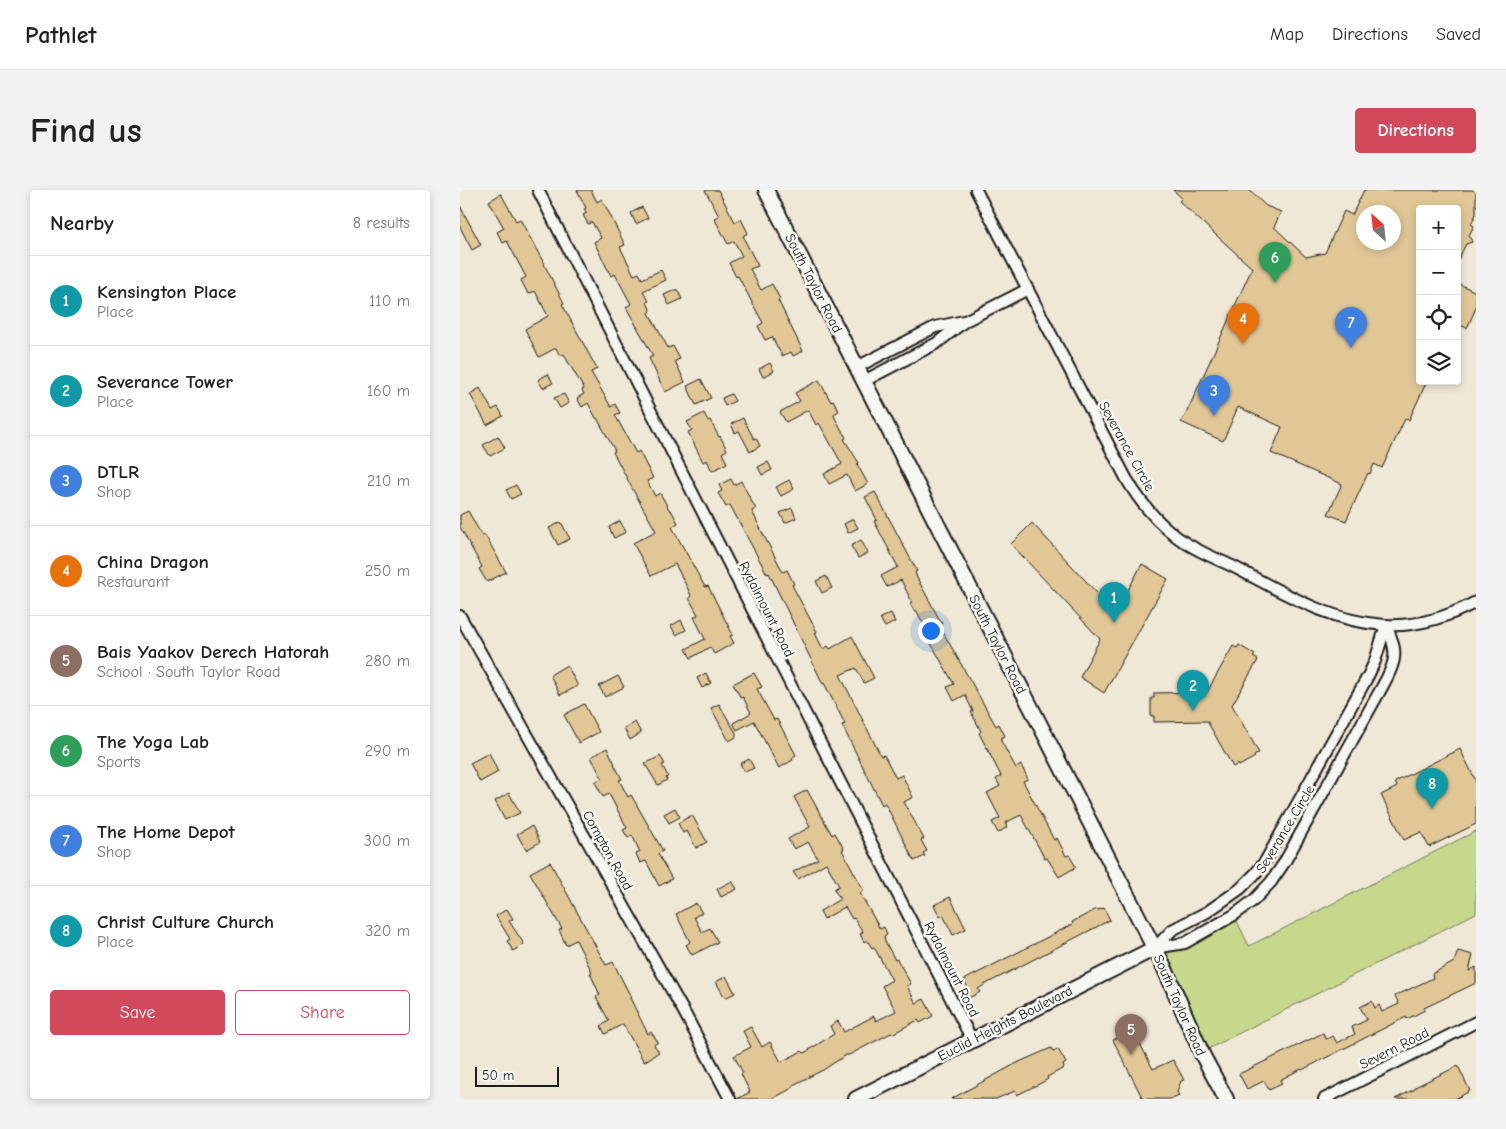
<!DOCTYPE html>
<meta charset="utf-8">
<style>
body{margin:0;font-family:"Comic Neue",sans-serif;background:#f2f2f2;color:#222}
.controls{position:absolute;right:15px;top:15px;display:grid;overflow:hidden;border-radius:5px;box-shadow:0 2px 8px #0003}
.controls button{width:45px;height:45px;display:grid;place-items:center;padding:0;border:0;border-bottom:1px solid #e0e0e0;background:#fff;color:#222;font:25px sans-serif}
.compass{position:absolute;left:896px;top:15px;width:45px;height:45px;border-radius:50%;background:#fff;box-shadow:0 2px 8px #0003;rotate:333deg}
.scale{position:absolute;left:15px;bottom:12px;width:84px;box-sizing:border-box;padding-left:5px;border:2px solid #1c1c1c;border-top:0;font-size:14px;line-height:18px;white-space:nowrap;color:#1c1c1c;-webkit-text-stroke:4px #f6f6f2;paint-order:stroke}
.you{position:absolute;left:470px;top:440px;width:18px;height:18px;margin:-12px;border:4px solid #fff;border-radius:50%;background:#1a73e8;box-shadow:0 0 0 8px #1a73e833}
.badge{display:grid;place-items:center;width:32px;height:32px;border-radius:50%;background:#d1495b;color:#fff;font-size:16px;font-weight:700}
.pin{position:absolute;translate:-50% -41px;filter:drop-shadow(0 1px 2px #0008)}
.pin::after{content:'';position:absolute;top:26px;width:18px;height:15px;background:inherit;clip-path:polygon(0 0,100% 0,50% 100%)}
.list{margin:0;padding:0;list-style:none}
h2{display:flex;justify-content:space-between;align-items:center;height:65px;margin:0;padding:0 20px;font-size:21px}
h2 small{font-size:16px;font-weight:400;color:#767676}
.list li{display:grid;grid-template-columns:32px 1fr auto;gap:15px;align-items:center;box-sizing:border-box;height:90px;padding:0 20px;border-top:1px solid #e0e0e0}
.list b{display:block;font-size:19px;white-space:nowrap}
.list p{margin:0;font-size:16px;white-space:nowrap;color:#767676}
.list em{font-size:16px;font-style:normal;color:#767676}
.actions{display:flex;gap:10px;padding:15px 20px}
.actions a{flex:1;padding:11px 0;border:1px solid #d1495b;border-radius:5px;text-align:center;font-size:18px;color:#d1495b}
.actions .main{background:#d1495b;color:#fff}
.icon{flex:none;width:28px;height:28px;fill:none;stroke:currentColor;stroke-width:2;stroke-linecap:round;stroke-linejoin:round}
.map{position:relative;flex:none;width:1016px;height:909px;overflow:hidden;border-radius:5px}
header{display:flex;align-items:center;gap:30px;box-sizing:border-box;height:70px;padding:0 25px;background:#fff;border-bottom:1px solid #e0e0e0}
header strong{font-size:24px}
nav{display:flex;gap:28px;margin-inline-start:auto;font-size:18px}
.intro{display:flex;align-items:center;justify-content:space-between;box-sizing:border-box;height:120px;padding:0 30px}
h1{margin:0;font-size:35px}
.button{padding:12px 22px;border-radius:5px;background:#d1495b;color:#fff;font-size:18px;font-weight:700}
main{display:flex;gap:30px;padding:0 30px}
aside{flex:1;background:#fff;border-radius:5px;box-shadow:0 2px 8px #0003}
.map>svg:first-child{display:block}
.green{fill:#c7d88d;stroke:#727a54}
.building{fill:#e1c796;stroke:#1c1c1c;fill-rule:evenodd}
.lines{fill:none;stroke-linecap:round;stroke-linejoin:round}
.street-casing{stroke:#1c1c1c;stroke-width:14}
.secondary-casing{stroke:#1c1c1c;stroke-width:18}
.street{stroke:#f6f6f2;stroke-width:10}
.secondary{stroke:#f6f6f2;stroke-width:14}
.labels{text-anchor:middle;stroke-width:5;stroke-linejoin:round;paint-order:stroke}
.street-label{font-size:14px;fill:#1c1c1c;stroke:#f6f6f2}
</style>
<header>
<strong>Pathlet</strong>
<nav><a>Map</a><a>Directions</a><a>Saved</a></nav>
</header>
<div class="intro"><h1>Find us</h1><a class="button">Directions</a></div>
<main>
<aside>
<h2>Nearby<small>8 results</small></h2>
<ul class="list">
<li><span class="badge" style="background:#0f9aa8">1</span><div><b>Kensington Place</b><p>Place</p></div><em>110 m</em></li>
<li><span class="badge" style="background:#0f9aa8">2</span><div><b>Severance Tower</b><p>Place</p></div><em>160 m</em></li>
<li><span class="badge" style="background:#3f7fe0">3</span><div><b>DTLR</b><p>Shop</p></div><em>210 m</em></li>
<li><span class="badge" style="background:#e8710a">4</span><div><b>China Dragon</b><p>Restaurant</p></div><em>250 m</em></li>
<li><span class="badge" style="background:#8d6e63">5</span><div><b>Bais Yaakov Derech Hatorah</b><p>School · South Taylor Road</p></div><em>280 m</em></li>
<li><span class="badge" style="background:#2e9e5b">6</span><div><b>The Yoga Lab</b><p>Sports</p></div><em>290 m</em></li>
<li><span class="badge" style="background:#3f7fe0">7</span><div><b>The Home Depot</b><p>Shop</p></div><em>300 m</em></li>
<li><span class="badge" style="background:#0f9aa8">8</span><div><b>Christ Culture Church</b><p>Place</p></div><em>320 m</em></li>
</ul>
<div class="actions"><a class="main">Save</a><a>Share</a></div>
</aside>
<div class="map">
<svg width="1016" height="909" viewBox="0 0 1016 909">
<rect width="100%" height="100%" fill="#f0e8d6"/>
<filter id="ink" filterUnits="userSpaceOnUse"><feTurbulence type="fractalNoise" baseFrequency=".02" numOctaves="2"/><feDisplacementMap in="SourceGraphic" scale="10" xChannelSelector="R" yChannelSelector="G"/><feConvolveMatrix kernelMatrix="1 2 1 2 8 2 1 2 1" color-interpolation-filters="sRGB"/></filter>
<g filter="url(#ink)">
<polygon class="green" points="1016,641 1016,723 750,858 743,866 695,758 717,756 774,725 789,756"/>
<g class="building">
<polygon points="117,0 131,0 137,12 142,9 165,55 160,57 174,85 179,83 182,89 201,80 206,90 183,101 189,111 187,112 191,121 189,123 208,158 213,156 220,169 215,171 225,192 205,202 189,168 193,166 166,117 171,114 155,84 151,86 134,52 141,48 132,32 128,34 123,25 127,23 124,19 126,18"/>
<polygon points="245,0 258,0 275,32 281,29 288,43 283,46 286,51 285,51 298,76 290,79 301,100 312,94 320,109 318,110 343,161 333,166 331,162 322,166 312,147 305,150 298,136 303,133 278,86 276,87 269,73 282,66 274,51 268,54 254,28 259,26"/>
<path d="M713,0H789L806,16L821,22L814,37L846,67L865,63L884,21L892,25L904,0H1016V24L1011,34L1014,36L1009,45L1012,52L1006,54L997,72V19H960V191H967L949,230L945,229L922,278L914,274L910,284L908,283L886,331L868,324L882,294L811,263L822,237L778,217L763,251L721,232L726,224L792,78L719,11L722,8ZM904,22H934V52H904Z"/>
<polygon points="41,4 56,31 60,29 80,66 104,113 102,114 137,179 131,182 151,217 155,214 160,223 155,225 176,263 179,261 193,288 187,291 195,306 200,303 210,321 211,320 218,333 212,337 245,397 248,396 273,445 270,446 274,453 254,464 250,457 231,468 226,459 245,449 234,427 238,425 229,408 231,406 228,399 215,374 191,386 173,353 196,341 173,300 153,262 155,261 137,228 136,228 128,213 122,217 117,208 124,204 122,200 124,199 107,170 104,164 100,166 96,158 79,167 65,139 88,126 75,101 68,104 61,90 66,87 47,51 43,53 37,42 44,38 29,11"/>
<polygon points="0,16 21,55 12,60 0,37"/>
<polygon points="182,17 188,28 176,34 171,23"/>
<polygon points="997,93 1016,102 1016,118 1007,138 997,134"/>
<polygon points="217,99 222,109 209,115 204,105"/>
<polygon points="310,173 314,181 303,187 299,179"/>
<polygon points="88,184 93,193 83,198 78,190"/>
<polygon points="241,189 251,208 236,215 227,196"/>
<polygon points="359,190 371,212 373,210 379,221 374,224 374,226 386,248 384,249 399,273 397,274 408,294 395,301 387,285 369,294 364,284 382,274 359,233 356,235 348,220 326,232 320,222 340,211 335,203"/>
<polygon points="20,198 32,220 38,217 43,226 27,235 10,204"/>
<polygon points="104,204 109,213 100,218 94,208"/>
<polygon points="271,204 275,211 265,216 262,208"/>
<polygon points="244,223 248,231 250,230 259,247 260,246 267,260 262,263 267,273 252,281 247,270 243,272 228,242 232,240 227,232"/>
<polygon points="283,228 294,249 296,248 300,256 290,262 279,241 275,243 271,234"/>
<polygon points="38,246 45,258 30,266 23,255"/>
<polygon points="308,272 312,280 302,285 298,277"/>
<polygon points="271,289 274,295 281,291 292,312 296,319 292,321 302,342 323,382 327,380 334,394 332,395 357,442 355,443 363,459 368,456 370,459 392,446 414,488 404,493 396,478 380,485 421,566 424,565 436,588 442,585 453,607 444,612 464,649 461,650 467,661 463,663 465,666 454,671 425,613 422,615 382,535 385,534 364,493 363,494 309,383 307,384 270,315 266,317 258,303 262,301 259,295"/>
<polygon points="329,290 334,299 321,306 316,297"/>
<polygon points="56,295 61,304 51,309 46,300"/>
<polygon points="415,302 457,381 455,382 457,388 482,434 479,435 536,536 539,534 545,546 541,548 541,551 556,578 561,575 568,589 563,591 594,650 597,648 606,666 609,665 616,677 599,687 587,668 585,669 561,625 545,633 547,637 538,643 532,632 540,628 527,603 540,596 536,589 541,586 519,543 521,541 511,522 513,521 505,505 494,511 487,497 494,494 469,450 472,449 456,420 454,421 450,413 452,412 441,390 427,397 421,386 438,377 414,331 417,330 405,307"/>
<polygon points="332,318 336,328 325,333 320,323"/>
<polygon points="8,321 22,346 25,345 46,382 27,392 19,379 22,377 0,337 0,325"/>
<polygon points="393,329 398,338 388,343 384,334"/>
<polygon points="160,331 166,342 154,348 149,337"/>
<polygon points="101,332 110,349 98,355 89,338"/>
<polygon points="572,333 650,417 661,413 682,374 708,389 644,503 620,487 640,449 551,354"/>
<polygon points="401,350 408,363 398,368 391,356"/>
<polygon points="366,386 372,398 362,403 356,391"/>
<polygon points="431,423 435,432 425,437 420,428"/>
<polygon points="221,430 226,440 216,445 211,436"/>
<polygon points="779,455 795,465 793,467 798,470 772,515 799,563 794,566 795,567 779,576 778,574 773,577 747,531 694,532 694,526 691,526 691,508 694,508 694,503 747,502 773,456 777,458"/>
<polygon points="107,475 118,496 100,505 90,485"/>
<polygon points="246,483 251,493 242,498 237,488"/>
<polygon points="294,483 302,497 297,499 314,530 317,529 336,565 332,568 333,570 319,578 294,531 277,540 273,533 291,523 283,507 281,508 273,494"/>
<polygon points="158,486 164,497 145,507 139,496"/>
<polygon points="124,514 139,542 119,553 104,525"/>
<polygon points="259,514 276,543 276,547 269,551 251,518"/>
<polygon points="175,532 181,543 170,550 164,538"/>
<polygon points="147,558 155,574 154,574 162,589 159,590 168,607 171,605 203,661 198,664 212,689 199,696 186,671 180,673 176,664 180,662 172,645 168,648 163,640 167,638 149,604 143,607 135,592 142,588 131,567"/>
<polygon points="1000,559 1016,591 1016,634 969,657 961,642 944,650 921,605 937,597 935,592"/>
<polygon points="29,563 38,582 20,592 10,573"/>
<polygon points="200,566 205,574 202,575 208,586 206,588 207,590 198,595 185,574"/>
<polygon points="289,569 294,578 285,582 280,574"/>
<polygon points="347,600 372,645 375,643 384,659 382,660 404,701 400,703 420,739 424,737 427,744 424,746 425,751 435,770 437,769 451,794 447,796 456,813 464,809 473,826 460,833 458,830 432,844 431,843 389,865 386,865 363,880 333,895 334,897 312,909 277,909 290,902 281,884 283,883 274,866 291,857 283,841 291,837 302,857 310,852 321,872 342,861 344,863 374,844 370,836 378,831 384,842 414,826 416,831 436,821 422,796 432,790 414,757 412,758 407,750 404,752 400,744 403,742 394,728 392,729 385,717 364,729 360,721 380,709 374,699 379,696 366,673 338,689 333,682 358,669 348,652 334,659 328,649 350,637 334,607"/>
<polygon points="49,603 60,623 45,630 35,611"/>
<polygon points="215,618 220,627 209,633 204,624"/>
<polygon points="232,625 247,652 236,658 227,641 223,643 218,633"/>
<polygon points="72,636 80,652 66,660 57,644"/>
<polygon points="90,672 146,775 153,772 171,807 170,808 188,844 191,842 198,852 194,855 199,862 184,872 163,834 145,844 141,836 149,831 136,807 140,805 130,783 132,782 116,750 106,755 99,740 102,739 70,683"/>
<polygon points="272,691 277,699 261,707 257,699"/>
<polygon points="490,707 506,739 493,745 483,725 480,727 474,715"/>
<polygon points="236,713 242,723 234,727 242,742 250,738 258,752 232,765 226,755 230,752 216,724"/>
<polygon points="644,718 650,730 524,795 518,799 520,802 509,808 505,799 508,798 504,790 613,734 612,732 637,719 638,720"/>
<polygon points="47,719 53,729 49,731 64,754 53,761 47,751 50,749 36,726"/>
<polygon points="998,761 1013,765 1009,781 1016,777 1016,793 964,818 965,820 947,829 946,827 842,880 841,879 820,890 822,894 809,900 804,891 787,899 779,884 863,843 866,849 873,846 877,853 895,844 892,837 907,830 900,817 912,811 915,818 919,815 922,822 939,814 935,806 973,788 972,784 994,772"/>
<polygon points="266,786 275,803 265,808 256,792"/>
<polygon points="673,840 693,879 713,870 724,890 721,891 717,902 719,905 710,909 683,909 653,850"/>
<polygon points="591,858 593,861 598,859 606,873 603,875 604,878 587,887 588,889 583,892 557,905 555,901 536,909 491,909 557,873"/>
<polygon points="998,876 1010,901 995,909 935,909 955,899 955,897"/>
</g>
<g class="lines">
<defs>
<g id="street">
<polyline points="78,0 512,850"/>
<path d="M516,0L666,288C679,311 696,331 717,347C734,360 755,368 774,377C822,402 870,432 925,435C957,437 988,427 1016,412"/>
<polyline points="397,177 475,137 504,131"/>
<polyline points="404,191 477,153 505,131 568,99"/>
<polyline points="0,426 224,822 270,909"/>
<path d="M695,758L725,753L774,725L794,710L811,692L824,673L921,499C926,490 933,478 934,468C936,457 930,445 926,435"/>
<polyline points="695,758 712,740 747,722 780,699 795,684 806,670 908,486 915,471 926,435"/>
<polyline points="864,909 1016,832"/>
</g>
<g id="secondary">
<polyline points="306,0 705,779 743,866 766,909"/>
<polyline points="396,909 695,758"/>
</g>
</defs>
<use href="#street" class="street-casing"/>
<use href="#secondary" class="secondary-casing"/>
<use href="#street" class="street"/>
<use href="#secondary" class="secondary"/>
</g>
</g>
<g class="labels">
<g class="street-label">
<text transform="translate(354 93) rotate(63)" y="5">South Taylor Road</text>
<text transform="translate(667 256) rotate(61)" y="5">Severance Circle</text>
<text transform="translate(307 419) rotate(63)" y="5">Rydalmount Road</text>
<text transform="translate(538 454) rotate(63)" y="5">South Taylor Road</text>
<text transform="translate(825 639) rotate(-59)" y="5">Severance Circle</text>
<text transform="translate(148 660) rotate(61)" y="5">Compton Road</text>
<text transform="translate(492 779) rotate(63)" y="5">Rydalmount Road</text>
<text transform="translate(720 815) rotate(66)" y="5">South Taylor Road</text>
<text transform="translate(545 833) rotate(-27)" y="5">Euclid Heights Boulevard</text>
<text transform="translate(934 858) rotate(-27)" y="5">Severn Road</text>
</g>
</g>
</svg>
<div class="controls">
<button>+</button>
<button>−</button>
<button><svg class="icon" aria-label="locate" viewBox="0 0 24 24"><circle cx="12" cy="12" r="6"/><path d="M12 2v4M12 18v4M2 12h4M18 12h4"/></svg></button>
<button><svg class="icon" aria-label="layers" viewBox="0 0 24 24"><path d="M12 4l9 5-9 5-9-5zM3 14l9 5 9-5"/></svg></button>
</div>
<svg class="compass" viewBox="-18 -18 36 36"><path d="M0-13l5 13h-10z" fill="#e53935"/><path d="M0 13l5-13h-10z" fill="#767676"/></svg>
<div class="scale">50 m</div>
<div class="you"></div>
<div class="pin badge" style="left:654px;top:433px;background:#0f9aa8">1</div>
<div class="pin badge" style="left:733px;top:521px;background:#0f9aa8">2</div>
<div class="pin badge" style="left:754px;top:226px;background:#3f7fe0">3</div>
<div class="pin badge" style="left:783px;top:154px;background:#e8710a">4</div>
<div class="pin badge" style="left:671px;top:865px;background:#8d6e63">5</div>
<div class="pin badge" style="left:815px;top:93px;background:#2e9e5b">6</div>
<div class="pin badge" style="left:891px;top:158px;background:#3f7fe0">7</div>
<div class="pin badge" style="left:972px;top:619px;background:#0f9aa8">8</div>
</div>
</main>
